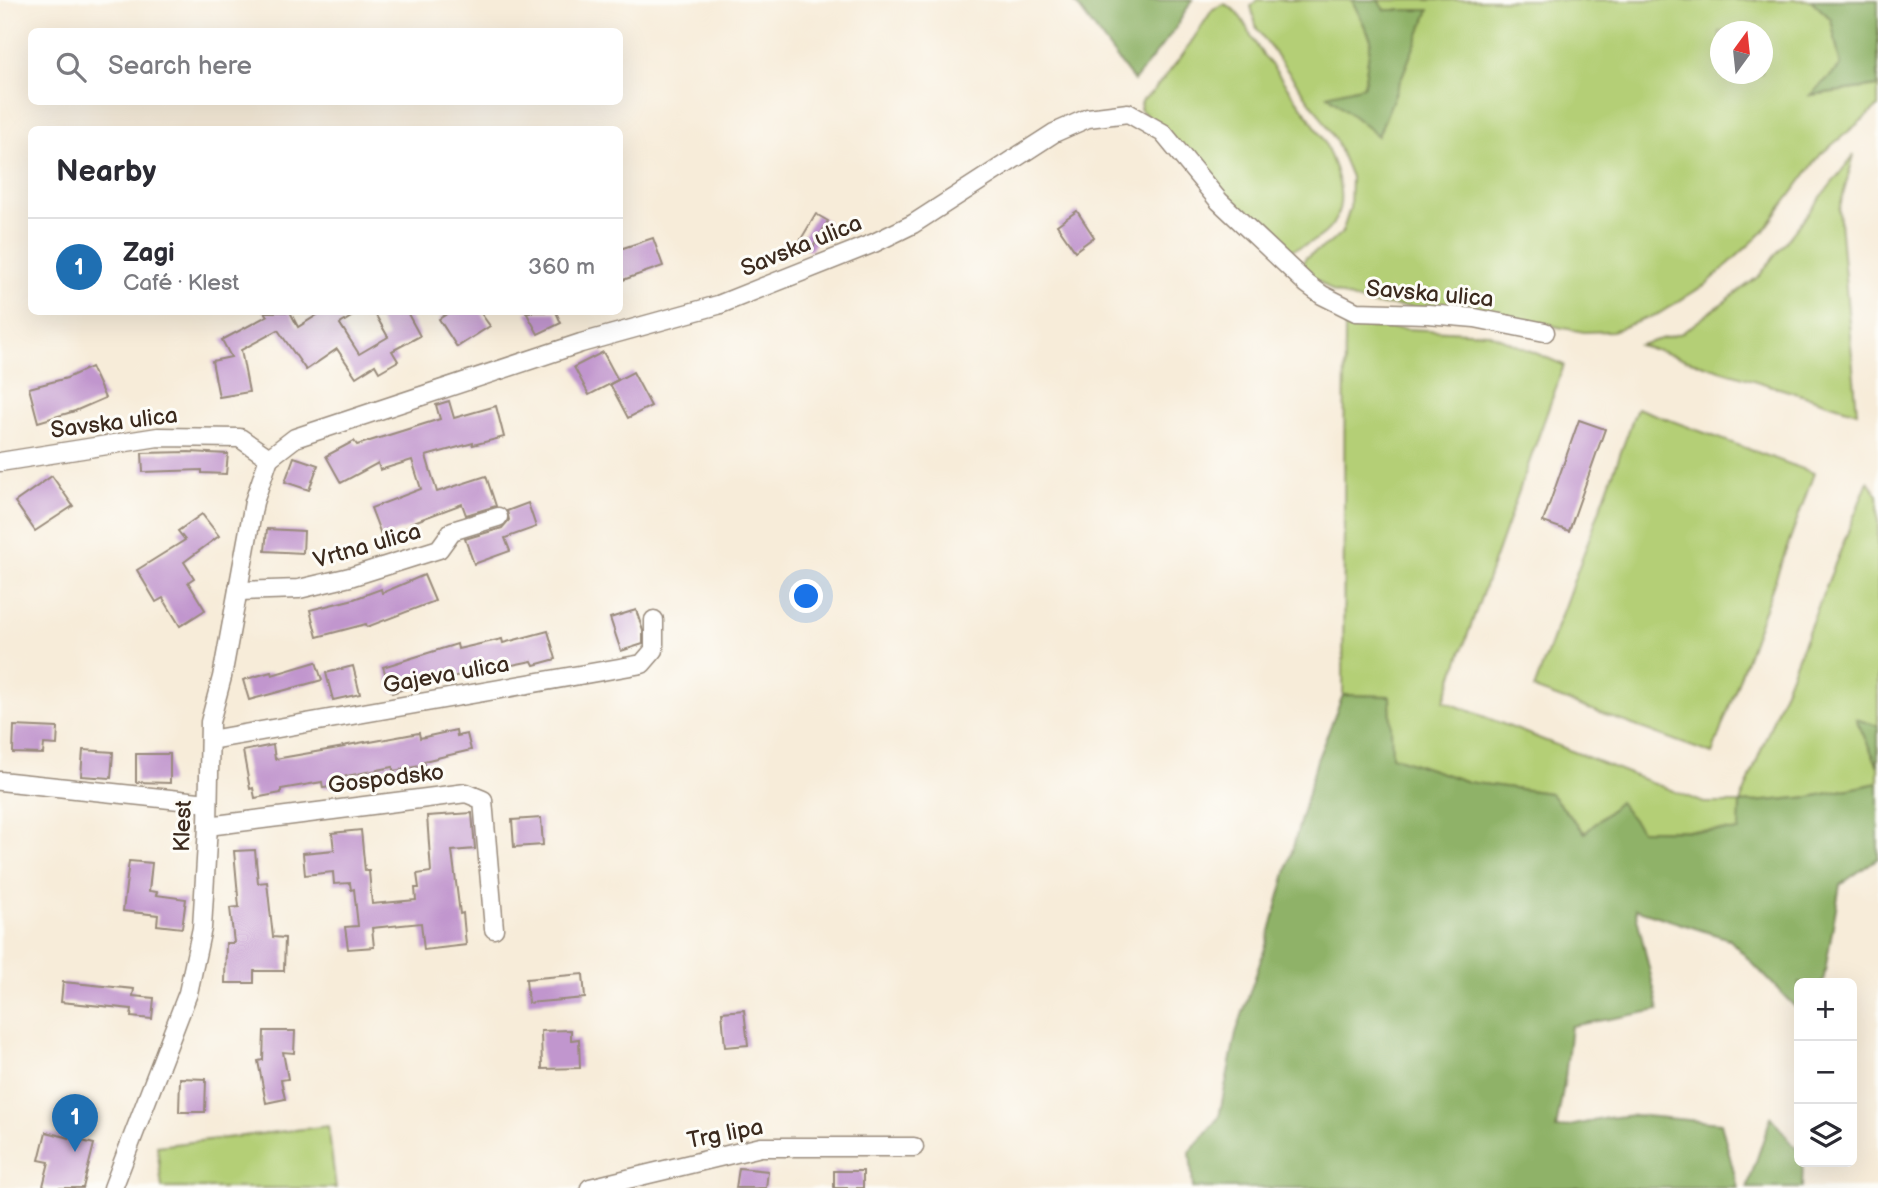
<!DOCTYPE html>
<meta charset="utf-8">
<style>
body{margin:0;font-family:"Balsamiq Sans",sans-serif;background:#f7f7f7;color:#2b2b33}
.controls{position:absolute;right:21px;bottom:21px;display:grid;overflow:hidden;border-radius:10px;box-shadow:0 7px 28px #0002}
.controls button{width:63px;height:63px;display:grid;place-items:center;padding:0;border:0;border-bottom:2px solid #e1e1e2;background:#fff;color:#2b2b33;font:35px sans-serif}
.compass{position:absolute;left:1710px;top:21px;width:63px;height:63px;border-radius:50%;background:#fff;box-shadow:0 7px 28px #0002;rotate:15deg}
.you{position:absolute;left:807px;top:597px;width:24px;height:24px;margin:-18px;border:5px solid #fff;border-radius:50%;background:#1a73e8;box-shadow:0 0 0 10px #1a73e833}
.badge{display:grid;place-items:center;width:46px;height:46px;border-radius:50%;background:#1f6fb2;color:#fff;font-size:23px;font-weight:700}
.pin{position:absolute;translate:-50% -58px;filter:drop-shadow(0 2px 4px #0008)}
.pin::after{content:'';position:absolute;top:37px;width:24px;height:21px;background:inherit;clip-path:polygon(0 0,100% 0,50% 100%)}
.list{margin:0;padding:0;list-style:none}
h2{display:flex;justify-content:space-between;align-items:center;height:91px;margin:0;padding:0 28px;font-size:30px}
h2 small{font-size:23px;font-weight:400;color:#7c7c81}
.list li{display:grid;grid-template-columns:46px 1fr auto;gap:21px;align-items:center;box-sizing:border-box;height:98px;padding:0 28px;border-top:2px solid #e1e1e2}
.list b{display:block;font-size:26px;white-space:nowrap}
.list p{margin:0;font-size:23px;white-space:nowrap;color:#7c7c81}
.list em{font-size:23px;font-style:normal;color:#7c7c81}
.icon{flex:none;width:38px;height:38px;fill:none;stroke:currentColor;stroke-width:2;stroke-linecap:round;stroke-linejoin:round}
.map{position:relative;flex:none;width:1878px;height:1188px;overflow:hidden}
.search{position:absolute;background:#fff;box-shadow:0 7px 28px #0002;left:28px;top:28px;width:595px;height:77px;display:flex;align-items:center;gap:18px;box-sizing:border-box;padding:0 24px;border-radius:10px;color:#7c7c81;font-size:26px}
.panel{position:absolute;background:#fff;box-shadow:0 7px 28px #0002;left:28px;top:126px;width:595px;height:189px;border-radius:10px}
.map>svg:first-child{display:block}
.green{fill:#b4cf76;stroke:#787c4a;stroke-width:2;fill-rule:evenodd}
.forest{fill:#8fb267;stroke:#656e42;stroke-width:2}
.building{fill:#c196ce}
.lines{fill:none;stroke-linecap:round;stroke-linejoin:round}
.street-casing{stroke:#998b7c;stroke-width:21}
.street{stroke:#fff;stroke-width:18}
.labels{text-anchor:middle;stroke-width:6;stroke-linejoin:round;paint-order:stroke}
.street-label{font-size:23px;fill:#3b2a1e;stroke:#fdfcf7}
</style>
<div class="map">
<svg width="1878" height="1188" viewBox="0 0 1878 1188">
<rect width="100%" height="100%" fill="#fdfcf7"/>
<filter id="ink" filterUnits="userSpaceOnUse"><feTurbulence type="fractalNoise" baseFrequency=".0143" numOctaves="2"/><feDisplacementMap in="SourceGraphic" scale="14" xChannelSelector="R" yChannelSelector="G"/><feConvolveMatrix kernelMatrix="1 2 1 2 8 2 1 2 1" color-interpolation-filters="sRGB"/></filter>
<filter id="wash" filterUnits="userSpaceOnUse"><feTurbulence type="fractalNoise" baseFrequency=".00686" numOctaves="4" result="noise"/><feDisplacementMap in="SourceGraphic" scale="28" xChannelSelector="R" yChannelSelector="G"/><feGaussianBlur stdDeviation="1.57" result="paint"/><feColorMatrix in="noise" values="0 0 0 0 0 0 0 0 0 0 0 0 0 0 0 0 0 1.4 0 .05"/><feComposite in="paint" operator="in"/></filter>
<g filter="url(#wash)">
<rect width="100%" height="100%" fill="#f7ecd9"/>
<g class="green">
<path d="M1257,0H1352L1371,39L1364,87L1328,95L1378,136L1428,10H1384L1378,0H1811L1831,19L1841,67L1811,95L1878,86V107L1821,154L1762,233L1708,283L1658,314L1613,331L1584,332L1476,311L1369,304L1334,292L1300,267L1306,257L1326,246L1342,233L1350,208L1351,177L1336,141L1319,114L1257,29L1251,6ZM1720,32H1762V74H1720Z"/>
<path d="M1224,4C1240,10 1246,27 1254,41C1259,50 1266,59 1273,67C1288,89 1306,111 1320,134C1325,141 1328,150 1331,158C1352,207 1338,239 1286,251L1249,221L1140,109L1142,101L1155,89L1182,56L1213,9Z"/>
<polygon points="1854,155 1839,210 1857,412 1639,345 1682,333 1759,276"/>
<polygon points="1345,326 1488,333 1564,365 1444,701 1704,803 1740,803 1868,481 1878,495 1878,726 1857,720 1878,766 1878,783 1810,797 1746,803 1740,831 1641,830 1585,833 1549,793 1468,782 1391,756 1390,696 1343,695"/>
<polygon points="1637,408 1814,473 1712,754 1534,689"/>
<polygon points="328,1126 336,1188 162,1188 157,1146"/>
</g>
<g class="forest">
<polygon points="1073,0 1192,0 1175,29 1134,81"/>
<polygon points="1352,0 1378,0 1384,10 1429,10 1378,136 1327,95 1364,86 1371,39"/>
<polygon points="1811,0 1878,0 1878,86 1810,95 1841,66 1831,19"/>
<polygon points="1343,695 1390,696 1392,756 1468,782 1550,793 1585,833 1619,802 1641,830 1739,831 1740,803 1810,797 1878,783 1878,858 1840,885 1823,983 1799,983 1799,1011 1729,939 1635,909 1659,1010 1571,1026 1565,1078 1556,1129 1607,1118 1634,1115 1721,1123 1738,1188 1193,1188 1190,1152 1219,1117 1236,1033 1267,942 1317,760"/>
<polygon points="1856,719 1878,726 1878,766"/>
<polygon points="1771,1117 1799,1152 1799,1162 1803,1162 1802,1188 1747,1188"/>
</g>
<g id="blocks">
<g class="building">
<polygon points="1077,211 1094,237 1075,251 1057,225"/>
<polygon points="816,214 828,221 811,251 798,244"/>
<polygon points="653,238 663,266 620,281 620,249"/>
<polygon points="264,312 290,312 298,327 322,312 359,312 340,324 359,354 388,337 374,312 407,312 420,336 392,351 398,361 379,372 375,365 356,377 337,349 306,370 278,330 241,350 249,392 219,397 212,361 231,357 222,340 267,316"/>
<polygon points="450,312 480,312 490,326 457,347 439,319"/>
<polygon points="526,312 556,312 561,323 538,334"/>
<polygon points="603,352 618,380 589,395 574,367"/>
<polygon points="91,367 105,398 75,411 38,422 29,388 67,378"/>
<polygon points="633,372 651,406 628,418 610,384"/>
<polygon points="449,401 454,418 496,406 504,437 473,445 473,443 426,456 437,492 486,476 496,506 466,515 462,504 411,523 413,526 382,537 371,508 421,489 412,460 380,470 378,463 341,483 326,456 354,441 357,445 440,419 436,405"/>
<polygon points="1579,420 1605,429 1569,531 1543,522"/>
<polygon points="189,452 228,454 226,474 202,473 202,470 143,472 142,453"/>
<polygon points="294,457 318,465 309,490 285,482"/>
<polygon points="52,476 73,506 35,531 15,502"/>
<polygon points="528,503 536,527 505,538 510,551 474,564 465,539 502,528 509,520 507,511"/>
<polygon points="202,514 219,536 184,562 194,578 188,582 205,610 180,626 163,598 156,602 137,570 185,540 178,531"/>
<polygon points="267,529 304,531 303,553 265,551"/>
<polygon points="424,575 435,601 367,627 366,624 317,637 310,610 354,599 381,589 382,593"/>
<polygon points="636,610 643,631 643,644 621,651 610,618"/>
<polygon points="548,631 556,659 534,665 532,661 483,671 483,668 439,681 438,678 392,693 383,667 457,644 458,649 502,639 503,643"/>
<polygon points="316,662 322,680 249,700 243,680 271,672 272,675"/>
<polygon points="353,666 360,694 333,700 326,673"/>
<polygon points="14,726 58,728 57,745 44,744 43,754 13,753"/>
<polygon points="456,730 457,736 467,734 471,750 424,761 425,765 393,771 393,767 336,778 337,786 323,788 322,782 281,789 281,793 255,798 253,788 250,789 243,751 273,745 275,759 344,747 343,746 370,741 370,742 419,733 420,738"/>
<polygon points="83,750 113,752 111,778 81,776"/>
<polygon points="136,754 170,754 170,783 136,782"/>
<polygon points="472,813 475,849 452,851 460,914 463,913 466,945 424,950 421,923 372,928 374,947 348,949 345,927 358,926 354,889 351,890 350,883 334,884 333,872 305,875 303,853 334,850 332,833 361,830 365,871 369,871 372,904 416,900 415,888 419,888 417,874 431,872 427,816"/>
<polygon points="541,818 543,845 514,847 512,820"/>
<polygon points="255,850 258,883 267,882 273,937 285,938 284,971 254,971 254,983 225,983 226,943 234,943 230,908 239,907 234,851"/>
<polygon points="129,861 152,863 149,891 157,892 156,895 186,899 182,928 157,925 158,915 123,911"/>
<polygon points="583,974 585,998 528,1003 526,979"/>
<polygon points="63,982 134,989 133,996 154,998 152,1019 131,1017 132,1009 61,1002"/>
<polygon points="744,1010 748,1045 725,1047 722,1012"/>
<polygon points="571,1030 571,1040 579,1039 580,1068 542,1069 541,1031"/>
<polygon points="264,1031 295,1031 294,1053 283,1052 288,1079 281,1080 285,1099 266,1103 258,1061 263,1060"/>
<polygon points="180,1078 206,1079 205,1112 179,1112"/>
<polygon points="46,1132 94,1144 83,1188 50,1188 43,1186 49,1162 39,1160"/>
<polygon points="739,1168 768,1171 766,1188 736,1188"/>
<rect x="834" y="1171" width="29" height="17"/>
</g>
</g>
</g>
<g filter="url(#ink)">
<use href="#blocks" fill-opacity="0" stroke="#998b7c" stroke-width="2"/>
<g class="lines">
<defs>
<g id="street">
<polyline points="269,458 295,438 581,343 718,305 874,243 913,224 1054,133 1088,118 1128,113 1163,133 1219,201 1307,284 1322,295 1356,312 1428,314 1475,318 1545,332"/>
<polyline points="0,462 158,437 240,438 269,458"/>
<polyline points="238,591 299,589 350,577 439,549 452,531 498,517"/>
<polyline points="210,740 642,664 654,650 654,620"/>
<polyline points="0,781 208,803"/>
<polyline points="208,826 466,793 483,800 494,929"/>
<polyline points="113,1188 188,993 202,928 208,826 210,722 222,677 254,502 269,458"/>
<polyline points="590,1188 761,1147 914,1147"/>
</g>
</defs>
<use href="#street" class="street-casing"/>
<use href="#street" class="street"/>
</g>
</g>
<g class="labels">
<g class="street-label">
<text transform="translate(801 245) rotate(-22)" y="8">Savska ulica</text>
<text transform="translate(1430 293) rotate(5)" y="8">Savska ulica</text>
<text transform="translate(114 422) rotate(-7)" y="8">Savska ulica</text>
<text transform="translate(367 545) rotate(-16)" y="8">Vrtna ulica</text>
<text transform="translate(446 674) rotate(-10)" y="8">Gajeva ulica</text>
<text transform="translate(386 778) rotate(-7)" y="8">Gospodsko</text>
<text transform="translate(182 826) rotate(-88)" y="8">Klest</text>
<text transform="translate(725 1133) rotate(-11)" y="8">Trg lipa</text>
</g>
</g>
</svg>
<div class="controls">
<button>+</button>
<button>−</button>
<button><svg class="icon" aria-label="layers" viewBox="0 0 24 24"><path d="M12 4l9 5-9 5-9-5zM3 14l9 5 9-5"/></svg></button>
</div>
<svg class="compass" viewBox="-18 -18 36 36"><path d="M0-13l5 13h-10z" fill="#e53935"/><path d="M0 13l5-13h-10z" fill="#7c7c81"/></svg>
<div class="you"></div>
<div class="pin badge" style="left:75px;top:1152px">1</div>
<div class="search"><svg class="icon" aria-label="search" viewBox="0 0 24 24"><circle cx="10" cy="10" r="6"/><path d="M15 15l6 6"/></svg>Search here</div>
<section class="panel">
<h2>Nearby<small></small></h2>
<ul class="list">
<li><span class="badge">1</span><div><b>Zagi</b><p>Café · Klest</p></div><em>360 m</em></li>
</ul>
</section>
</div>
